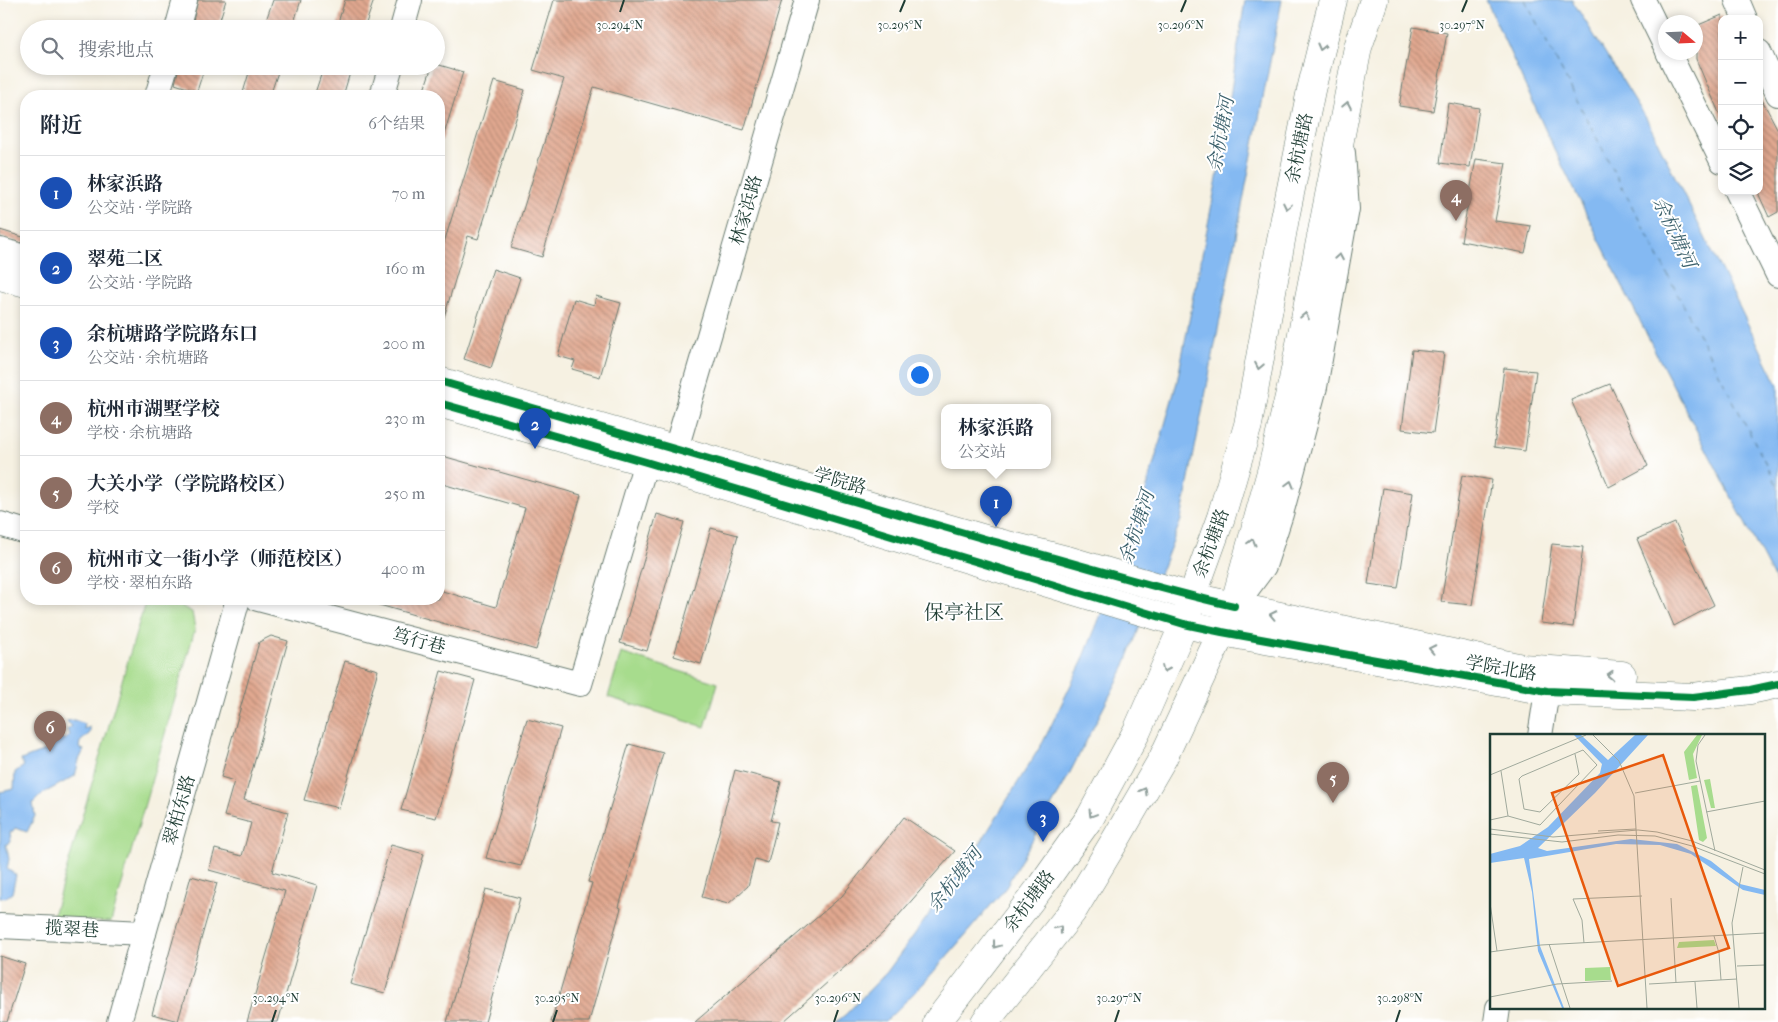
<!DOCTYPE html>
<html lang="zh">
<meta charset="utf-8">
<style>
body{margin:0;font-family:"IM FELL French Canon","Noto Serif SC",serif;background:#f6f6f7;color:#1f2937}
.controls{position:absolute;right:15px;top:15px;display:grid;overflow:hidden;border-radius:10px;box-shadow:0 2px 8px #0003}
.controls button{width:45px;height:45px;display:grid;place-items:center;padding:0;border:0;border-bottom:1px solid #e0e1e3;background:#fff;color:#1f2937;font:25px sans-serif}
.compass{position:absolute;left:1658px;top:15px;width:45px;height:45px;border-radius:50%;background:#fff;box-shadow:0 2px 8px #0003;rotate:109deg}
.you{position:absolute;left:919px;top:374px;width:18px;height:18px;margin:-12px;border:4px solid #fff;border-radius:50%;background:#1a73e8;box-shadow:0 0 0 8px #1a73e833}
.badge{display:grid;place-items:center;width:32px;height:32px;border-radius:50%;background:#1a73e8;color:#fff;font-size:16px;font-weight:700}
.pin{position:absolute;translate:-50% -41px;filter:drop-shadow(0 1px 2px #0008)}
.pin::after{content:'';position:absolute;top:26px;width:18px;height:15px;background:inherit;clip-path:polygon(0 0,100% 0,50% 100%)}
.popup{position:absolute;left:941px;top:404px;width:110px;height:65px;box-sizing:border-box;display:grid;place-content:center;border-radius:10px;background:#fff;filter:drop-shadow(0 1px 4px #0005);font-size:16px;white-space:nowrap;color:#747a83}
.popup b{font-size:19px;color:#1f2937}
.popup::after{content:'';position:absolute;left:50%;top:100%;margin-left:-10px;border:10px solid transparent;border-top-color:#fff}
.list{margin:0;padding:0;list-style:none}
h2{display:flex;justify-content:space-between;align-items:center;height:65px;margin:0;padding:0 20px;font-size:21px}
h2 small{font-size:16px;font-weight:400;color:#747a83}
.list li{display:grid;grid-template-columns:32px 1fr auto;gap:15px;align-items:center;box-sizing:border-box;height:75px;padding:0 20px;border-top:1px solid #e0e1e3}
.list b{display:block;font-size:19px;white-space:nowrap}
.list p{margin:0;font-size:16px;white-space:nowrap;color:#747a83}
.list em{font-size:16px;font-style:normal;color:#747a83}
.icon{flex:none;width:28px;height:28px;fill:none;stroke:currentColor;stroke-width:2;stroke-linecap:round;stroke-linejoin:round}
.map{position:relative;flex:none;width:1778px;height:1022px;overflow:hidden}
.search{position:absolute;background:#fff;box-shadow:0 2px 8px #0003;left:20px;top:20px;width:425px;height:55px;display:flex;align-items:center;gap:12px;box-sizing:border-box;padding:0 18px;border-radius:28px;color:#747a83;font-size:19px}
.panel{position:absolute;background:#fff;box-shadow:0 2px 8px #0003;left:20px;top:90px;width:425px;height:515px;border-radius:20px}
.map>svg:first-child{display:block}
.green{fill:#a7dc8d;stroke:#638c60}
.water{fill:#84b9f2;stroke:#527b93}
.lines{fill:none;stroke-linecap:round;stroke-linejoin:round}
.ferry{stroke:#3d626d;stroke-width:1;stroke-dasharray:6 5;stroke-linecap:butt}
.building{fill:url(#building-back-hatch)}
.minor-casing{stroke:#6a7c71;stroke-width:26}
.major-casing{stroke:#6a7c71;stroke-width:29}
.minor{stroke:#fff;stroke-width:24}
.major{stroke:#fff;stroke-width:28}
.cycleway-casing{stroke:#fff;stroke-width:11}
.cycleway{stroke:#00873e;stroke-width:8}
.oneway{stroke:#8f9e9a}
.ticks{fill:none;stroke:#1f3d34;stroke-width:2}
.labels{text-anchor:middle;stroke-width:4;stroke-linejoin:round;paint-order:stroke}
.street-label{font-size:18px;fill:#1f3d34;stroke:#fff}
.water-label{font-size:19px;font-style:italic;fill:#3d626d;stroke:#fff}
.quarter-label{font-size:20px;fill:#1f3d34;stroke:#fff}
.inset-river{fill:none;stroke:#84b9f2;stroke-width:2.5}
.inset-road{fill:none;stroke:#a0a99c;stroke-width:1}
.view{fill:#e8590c;fill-opacity:0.15;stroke:#e8590c;stroke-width:2.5}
.inset-edge{fill:none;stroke:#1f3d34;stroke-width:2.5}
.ticks-label{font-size:12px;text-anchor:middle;fill:#1f3d34;stroke:#fff;stroke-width:4;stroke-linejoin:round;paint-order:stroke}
</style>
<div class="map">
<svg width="1778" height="1022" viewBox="0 0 1778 1022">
<defs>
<pattern id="building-back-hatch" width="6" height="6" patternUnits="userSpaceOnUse" patternTransform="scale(1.25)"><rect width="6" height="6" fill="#e1a890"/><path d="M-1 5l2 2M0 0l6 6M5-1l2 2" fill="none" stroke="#b68a76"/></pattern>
</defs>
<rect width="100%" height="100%" fill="#fff"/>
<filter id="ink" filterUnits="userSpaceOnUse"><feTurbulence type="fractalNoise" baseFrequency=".02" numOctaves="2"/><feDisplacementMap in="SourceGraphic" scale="10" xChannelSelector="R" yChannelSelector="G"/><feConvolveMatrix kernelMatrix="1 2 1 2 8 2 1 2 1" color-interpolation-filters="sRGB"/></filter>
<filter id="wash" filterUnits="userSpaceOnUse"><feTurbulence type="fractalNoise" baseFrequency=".0096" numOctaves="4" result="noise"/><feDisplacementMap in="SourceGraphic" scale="20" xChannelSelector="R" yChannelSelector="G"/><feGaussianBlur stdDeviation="1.12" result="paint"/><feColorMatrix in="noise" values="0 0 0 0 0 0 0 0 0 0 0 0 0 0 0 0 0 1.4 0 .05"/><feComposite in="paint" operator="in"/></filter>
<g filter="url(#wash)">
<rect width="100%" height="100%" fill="#f6f1e2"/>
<g class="green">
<path d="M146,599C168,599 172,601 192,612L195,629L111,922L52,919Z"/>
<polygon points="621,653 718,683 705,727 608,697"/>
</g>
<g class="water">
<polygon points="1245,0 1282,0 1181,520 1123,670 1063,786 1004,890 923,984 885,1022 836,1022 845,1015 887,972 976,850 1043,742 1082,662 1136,526 1177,382 1219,168"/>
<polygon points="1486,0 1572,0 1646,118 1778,385 1778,586 1656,353 1555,151"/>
<polygon points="74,720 85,724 84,729 90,727 90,733 80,742 79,748 84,750 79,760 75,776 42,794 33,803 35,816 27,832 15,828 12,832 10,832 11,842 6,844 9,859 7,869 16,875 12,893 5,898 0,897 0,792 14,789 15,772 24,766 21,760 50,749 53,744 47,739 53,733 65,740 70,735 67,730 72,726 66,721"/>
</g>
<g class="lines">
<polyline class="ferry" points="1525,0 1778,487"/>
</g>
<g id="blocks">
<g class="building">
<polygon points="198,0 226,0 217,29 191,29"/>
<polygon points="273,0 301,0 292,29 263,29"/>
<polygon points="345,0 374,0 364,29 336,29"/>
<polygon points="554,0 782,0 744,130 594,87 542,257 511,248 564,79 533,70"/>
<polygon points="1722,15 1722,120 1696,59 1696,26"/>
<polygon points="1413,27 1447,33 1433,111 1399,106"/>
<polygon points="436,64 463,72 442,141 439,141 439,96 422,96 432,66 436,66"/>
<polygon points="179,66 205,66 197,91 175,84"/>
<polygon points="251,66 280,66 270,96 242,96"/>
<polygon points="324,66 352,66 343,96 314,96"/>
<polygon points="494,81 525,90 478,239 468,236 442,324 439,323 439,245 443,246"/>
<polygon points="1759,94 1778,130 1778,212 1769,217 1759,195"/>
<polygon points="1448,103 1479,108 1470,167 1440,163"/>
<polygon points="1476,159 1506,163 1495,221 1531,226 1525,253 1461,241"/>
<polygon points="0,230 26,238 26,244 0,237"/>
<polygon points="493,269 520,278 491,368 464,359"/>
<polygon points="596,296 621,303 600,377 572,369 575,361 558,356 574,299 594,305"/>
<polygon points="1412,350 1444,353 1433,433 1402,429"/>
<polygon points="1504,368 1536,371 1525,451 1494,447"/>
<polygon points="1610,384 1648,466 1609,487 1571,400"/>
<polygon points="439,455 581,495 536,650 369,602 370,599 439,599 439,590 496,607 525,508 439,483"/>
<polygon points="1462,475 1492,480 1472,605 1441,602"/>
<polygon points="1383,488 1413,493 1398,588 1368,584"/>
<polygon points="657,514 684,522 647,651 620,643"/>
<polygon points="1675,523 1714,605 1674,626 1637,539"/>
<polygon points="711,528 738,535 701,664 674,656"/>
<polygon points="1552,544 1583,547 1573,627 1541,623"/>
<polygon points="271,636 288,641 244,800 288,812 272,872 317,885 278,1022 247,1022 285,891 209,870 215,849 242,856 251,823 224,816 234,781 221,777 259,642"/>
<polygon points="345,661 378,670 339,808 304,800"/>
<polygon points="441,671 475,680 436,818 401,810"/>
<polygon points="527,719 561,728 521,866 486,858"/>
<polygon points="629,744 663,753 619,907 621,908 589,1022 551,1022 592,883 588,882"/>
<polygon points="735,770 781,782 771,821 778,822 768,863 755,859 748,886 728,904 702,897"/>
<polygon points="904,817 955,851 884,932 783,1022 695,1022 842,896"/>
<polygon points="391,845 424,854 385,993 350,984"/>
<polygon points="191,876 217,883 178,1021 152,1014"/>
<polygon points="486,889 520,898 485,1022 447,1022"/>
<polygon points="0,956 25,964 7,1022 0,1022"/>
</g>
</g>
</g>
<g filter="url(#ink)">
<use href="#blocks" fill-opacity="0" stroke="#6a7c71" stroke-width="1"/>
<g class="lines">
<defs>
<g id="minor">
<polyline points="1643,0 1666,47"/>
<polyline points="1737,0 1745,19"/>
<polyline points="177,29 185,0"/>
<polyline points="402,29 410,0"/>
<polyline points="1668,52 1722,161"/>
<polyline points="1759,52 1778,94"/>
<polyline points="157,96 166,66"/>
<polyline points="382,96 391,66"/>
<polyline points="1737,191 1778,275"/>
<polyline points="676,449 807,0"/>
<polyline points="0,524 26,532"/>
<polyline points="258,599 580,684 646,462"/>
<polyline points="1238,601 1264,566 1281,514 1315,387 1347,209 1343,153"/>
<polyline points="1540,736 1547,691"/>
<polyline points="0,926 144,933"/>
<polyline points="119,1022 238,599"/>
<polyline points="1496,1022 1498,1008"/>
</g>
<g id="major">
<polyline points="0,252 26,260"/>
<polyline points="0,276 26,283"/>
<polyline points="439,381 992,541 1067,560 1192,597 1522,668 1622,675"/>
<polyline points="439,403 646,462 1184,624 1222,632 1547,691 1693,697 1750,690 1778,684"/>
<polyline points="937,1022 1039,889 1091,816 1137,731 1184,624 1192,597 1221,517 1248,425 1285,218 1311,90 1333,0"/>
<polyline points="985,1022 1072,912 1116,839 1163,758 1234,606 1272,468 1293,380 1358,47 1374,0"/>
</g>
</defs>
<use href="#minor" class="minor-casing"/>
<use href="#major" class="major-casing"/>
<use href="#minor" class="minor"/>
<use href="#major" class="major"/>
<defs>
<g id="cycleway">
<path d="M439,381L992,541C1073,562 1153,588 1234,606"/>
<polyline points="439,403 646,462 1184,624 1222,632 1547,691 1693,697 1750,690 1778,684"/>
</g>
</defs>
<use href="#cycleway" class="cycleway-casing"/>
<use href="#cycleway" class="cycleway"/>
</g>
<defs><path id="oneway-chevron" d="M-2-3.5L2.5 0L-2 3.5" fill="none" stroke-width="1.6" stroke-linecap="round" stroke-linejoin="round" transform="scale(1.25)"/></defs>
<g class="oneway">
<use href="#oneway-chevron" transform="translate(1321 47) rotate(104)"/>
<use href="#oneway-chevron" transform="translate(1347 105) rotate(-79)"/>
<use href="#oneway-chevron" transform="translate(1287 206) rotate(102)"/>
<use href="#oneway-chevron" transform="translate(1339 257) rotate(-80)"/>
<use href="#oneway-chevron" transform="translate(1305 316) rotate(-79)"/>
<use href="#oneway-chevron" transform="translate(1259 366) rotate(101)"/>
<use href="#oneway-chevron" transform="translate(1290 484) rotate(-75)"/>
<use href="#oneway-chevron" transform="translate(1252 542) rotate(-75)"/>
<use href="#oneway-chevron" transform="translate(1273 615) rotate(-168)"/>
<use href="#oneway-chevron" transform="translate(1432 649) rotate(-168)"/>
<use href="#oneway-chevron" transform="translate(1165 669) rotate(114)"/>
<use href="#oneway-chevron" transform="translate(1610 675) rotate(-178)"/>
<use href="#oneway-chevron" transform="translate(1144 791) rotate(-60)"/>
<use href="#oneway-chevron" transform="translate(1092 814) rotate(121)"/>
<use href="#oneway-chevron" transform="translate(1059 929) rotate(-52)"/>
<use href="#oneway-chevron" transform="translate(996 945) rotate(127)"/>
</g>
</g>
<path class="ticks" d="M620,12L624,0M900,12L905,0M1181,12L1186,0M1462,12L1467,0M272,1022L276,1010M553,1022L557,1010M834,1022L838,1010M1115,1022L1119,1010M1396,1022L1400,1010"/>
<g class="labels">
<g class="street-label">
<text transform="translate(1299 148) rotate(-78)" y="6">余杭塘路</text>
<text transform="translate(746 210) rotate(-74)" y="6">林家浜路</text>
<text transform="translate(840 481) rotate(16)" y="6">学院路</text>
<text transform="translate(1211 543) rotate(-70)" y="6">余杭塘路</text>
<text transform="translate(419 641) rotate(15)" y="6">笃行巷</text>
<text transform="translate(1501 668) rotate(10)" y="6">学院北路</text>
<text transform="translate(179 810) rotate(-74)" y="6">翠柏东路</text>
<text transform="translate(1029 901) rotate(-53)" y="6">余杭塘路</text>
<text transform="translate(72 929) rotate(3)" y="6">揽翠巷</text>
</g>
<g class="water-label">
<text transform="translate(1220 134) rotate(-80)" y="7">余杭塘河</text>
<text transform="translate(1675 232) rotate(65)" y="7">余杭塘河</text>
<text transform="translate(1136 527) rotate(-72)" y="7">余杭塘河</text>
<text transform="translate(954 879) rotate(-52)" y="7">余杭塘河</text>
</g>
<g class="quarter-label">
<text x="964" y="619">保亭社区</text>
</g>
</g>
<g transform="translate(1490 734)">
<rect width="275" height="275" fill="#f6f1e2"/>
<path d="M207,1H212L203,20L207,44L199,46L194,18ZM220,45L225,74H221L214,46ZM207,51L217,104L213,108L209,106L201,52ZM224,206L226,212L187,214L189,208ZM120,233L121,246L95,247V234Z" fill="#a7dc8d"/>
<path d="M84,1H91L118,26L145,1H158L105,59L48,114L57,117L141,105L187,110L221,127L250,150L275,156V161L253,156L201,120L170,111L126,110L39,125L50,212L74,274H72L48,217L42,158L34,124L0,129V120L30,112L58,93L110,39L112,30Z" fill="#84b9f2"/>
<path class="inset-river" d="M130,25L153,1M57,101L127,28M0,125L32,117L48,108"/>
<path class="inset-road" d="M103,1L129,27L144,62L157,274M215,1L208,11L206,27L225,117M0,41L96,1M145,59L210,47M216,78L275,67M18,82L50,91L107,31L93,16L32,42L29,45L34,75L50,78L89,40L85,20M0,86L18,82L11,37M0,95L63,103L148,96L167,98L202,107L275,136M108,97L146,95M0,100L72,108L128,101L165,102L202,112L275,140M181,164L186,249M0,169L7,217M224,202L229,219L231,246M94,209L92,186L83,165L152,162M59,210L80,274M0,218L51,211L275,199M247,232L275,231M205,248L207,274M159,250L247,245M0,263L67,250L122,247M249,274L242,189L253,133"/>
<path class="view" d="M173,21L239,214L128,252L62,59Z"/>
<rect width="275" height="275" class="inset-edge"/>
</g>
<g class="ticks-label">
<text x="620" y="29">30.294°N</text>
<text x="900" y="29">30.295°N</text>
<text x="1181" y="29">30.296°N</text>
<text x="1462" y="29">30.297°N</text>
<text x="276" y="1002">30.294°N</text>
<text x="557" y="1002">30.295°N</text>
<text x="838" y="1002">30.296°N</text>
<text x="1119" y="1002">30.297°N</text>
<text x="1400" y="1002">30.298°N</text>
</g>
</svg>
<div class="controls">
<button>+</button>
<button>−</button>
<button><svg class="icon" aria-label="locate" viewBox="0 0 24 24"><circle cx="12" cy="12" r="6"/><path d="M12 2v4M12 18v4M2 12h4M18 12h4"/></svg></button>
<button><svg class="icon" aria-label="layers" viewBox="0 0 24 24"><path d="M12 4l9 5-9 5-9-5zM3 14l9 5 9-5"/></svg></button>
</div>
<svg class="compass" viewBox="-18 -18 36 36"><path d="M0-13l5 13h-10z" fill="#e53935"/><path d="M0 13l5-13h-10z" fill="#747a83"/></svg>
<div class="you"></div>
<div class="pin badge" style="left:996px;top:527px;background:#1a4fb4">1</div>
<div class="popup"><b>林家浜路</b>公交站</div>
<div class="pin badge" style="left:535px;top:449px;background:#1a4fb4">2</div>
<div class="pin badge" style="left:1043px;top:842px;background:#1a4fb4">3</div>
<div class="pin badge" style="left:1456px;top:221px;background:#8d6e63">4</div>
<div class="pin badge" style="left:1333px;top:803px;background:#8d6e63">5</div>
<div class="pin badge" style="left:50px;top:752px;background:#8d6e63">6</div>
<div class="search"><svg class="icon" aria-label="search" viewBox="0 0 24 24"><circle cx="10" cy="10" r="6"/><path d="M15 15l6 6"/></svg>搜索地点</div>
<section class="panel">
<h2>附近<small>6个结果</small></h2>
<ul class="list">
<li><span class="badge" style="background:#1a4fb4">1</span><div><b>林家浜路</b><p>公交站 · 学院路</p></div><em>70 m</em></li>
<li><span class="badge" style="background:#1a4fb4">2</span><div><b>翠苑二区</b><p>公交站 · 学院路</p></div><em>160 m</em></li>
<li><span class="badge" style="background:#1a4fb4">3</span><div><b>余杭塘路学院路东口</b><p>公交站 · 余杭塘路</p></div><em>200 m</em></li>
<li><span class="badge" style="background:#8d6e63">4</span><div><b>杭州市湖墅学校</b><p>学校 · 余杭塘路</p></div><em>230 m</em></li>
<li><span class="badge" style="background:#8d6e63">5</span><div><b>大关小学（学院路校区）</b><p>学校</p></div><em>250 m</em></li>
<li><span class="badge" style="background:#8d6e63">6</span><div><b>杭州市文一街小学（师范校区）</b><p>学校 · 翠柏东路</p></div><em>400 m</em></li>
</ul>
</section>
</div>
